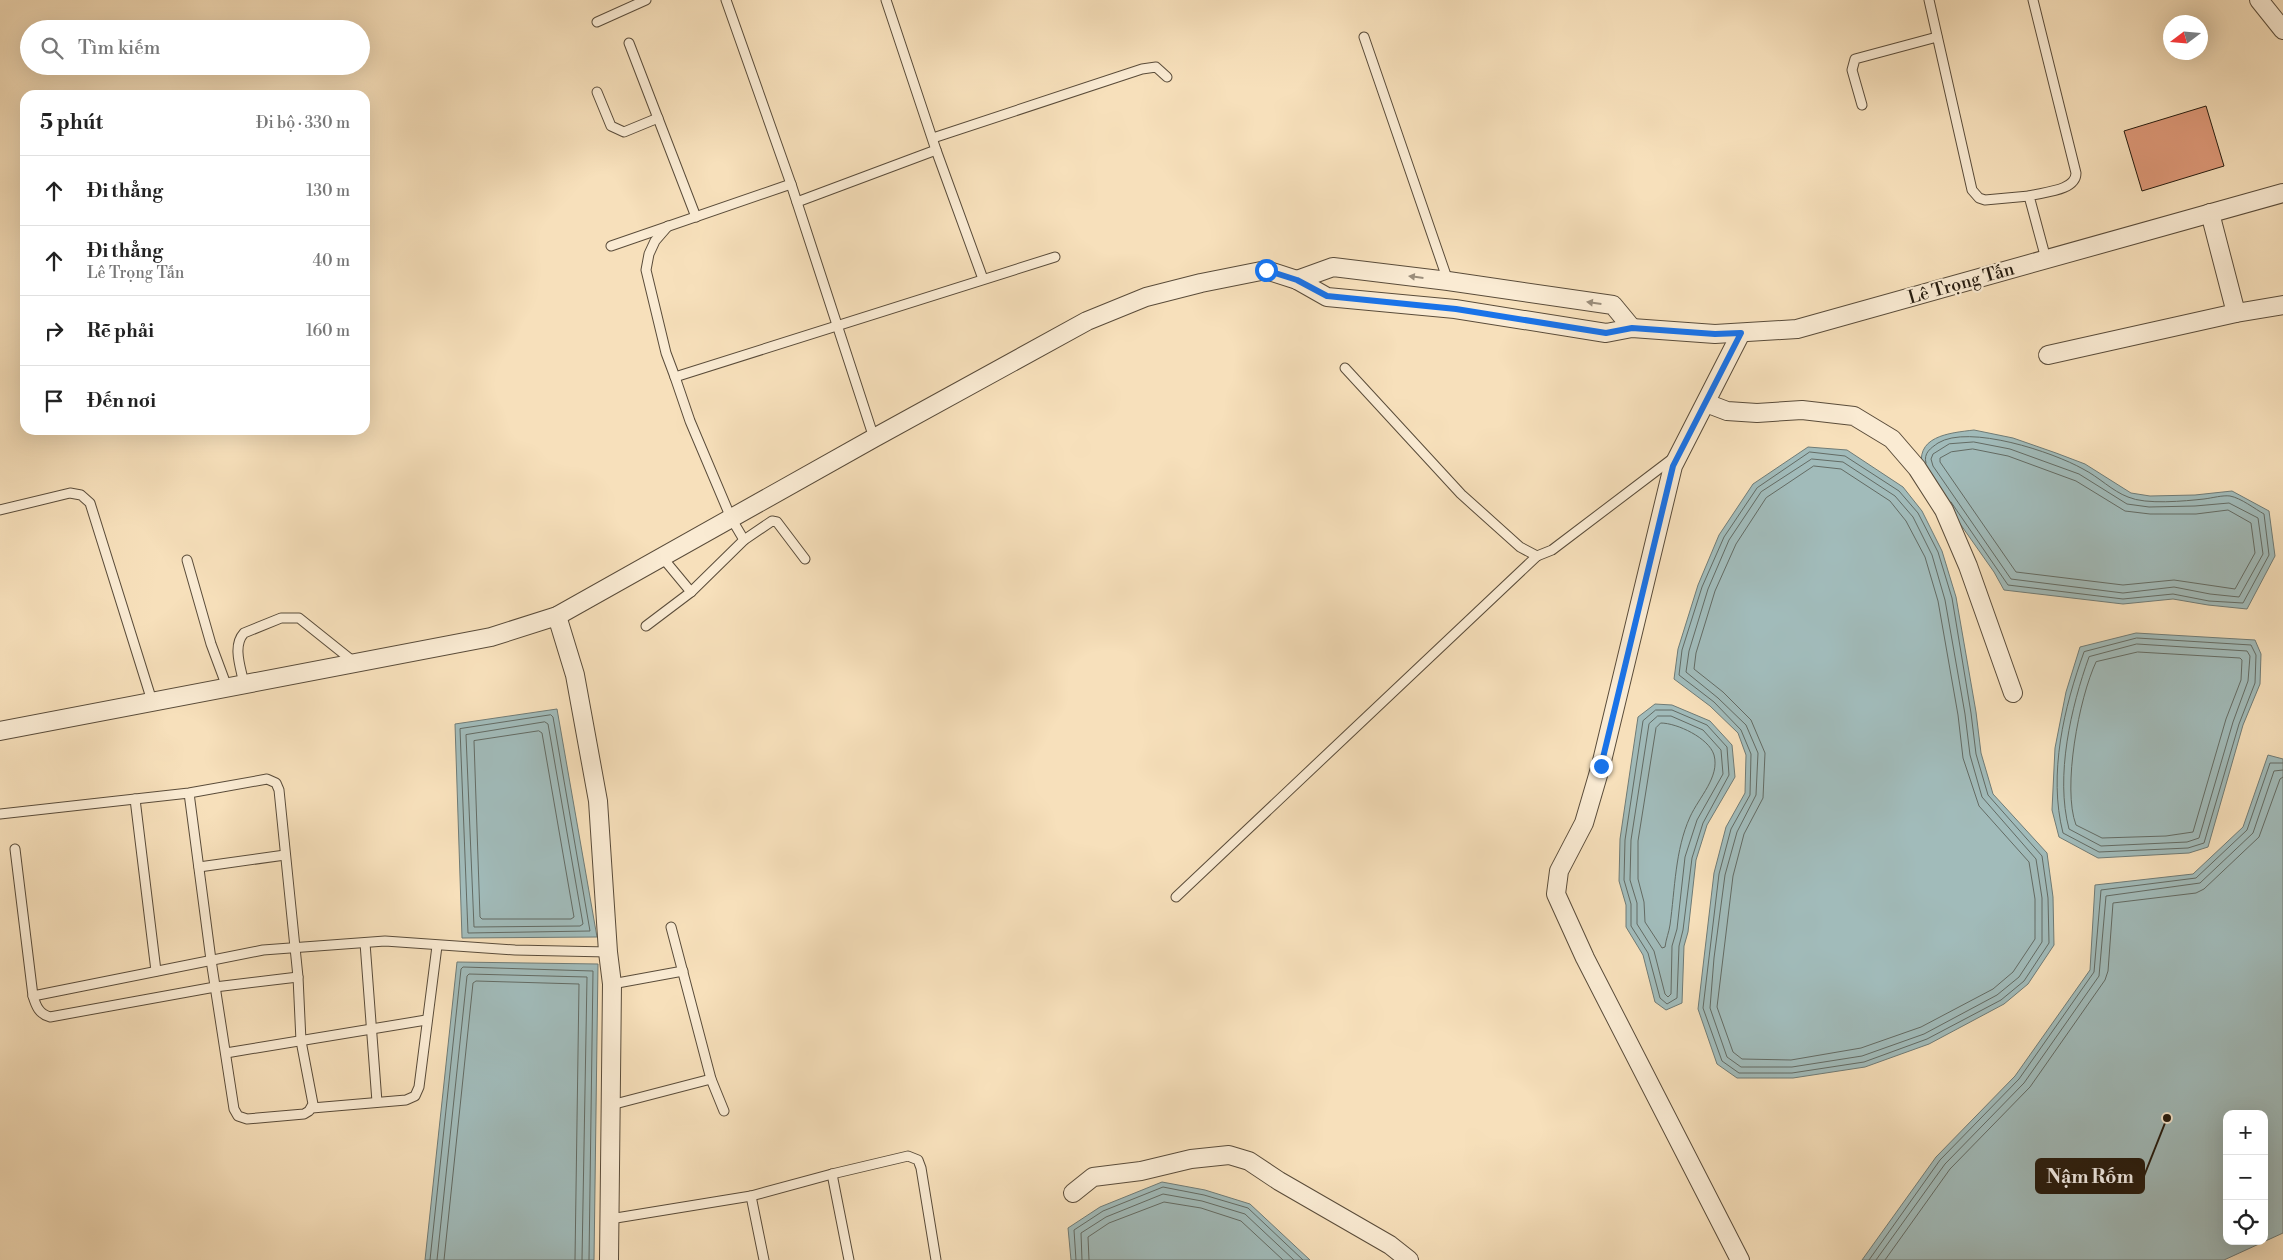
<!DOCTYPE html>
<html lang="vi">
<meta charset="utf-8">
<style>
body{margin:0;font-family:"Libre Bodoni",serif;background:#f6f6f6;color:#222}
.controls{position:absolute;right:15px;bottom:15px;display:grid;overflow:hidden;border-radius:10px;box-shadow:0 5px 20px #0002}
.controls button{width:45px;height:45px;display:grid;place-items:center;padding:0;border:0;border-bottom:1px solid #e0e0e0;background:#fff;color:#222;font:25px sans-serif}
.compass{position:absolute;left:2163px;top:15px;width:45px;height:45px;border-radius:50%;background:#fff;box-shadow:0 5px 20px #0002;rotate:254deg}
.stop{position:absolute;width:15px;height:15px;margin:-11px;border:4px solid #1a73e8;border-radius:50%;background:#fff}
.stop.end{background:#1a73e8;border-color:#fff;box-shadow:0 1px 5px #0008}
.list{margin:0;padding:0;list-style:none}
h2{display:flex;justify-content:space-between;align-items:center;height:65px;margin:0;padding:0 20px;font-size:21px}
h2 small{font-size:16px;font-weight:400;color:#767676}
.list li{display:grid;grid-template-columns:32px 1fr auto;gap:15px;align-items:center;box-sizing:border-box;height:70px;padding:0 20px;border-top:1px solid #e0e0e0}
.list b{display:block;font-size:19px;white-space:nowrap}
.list p{margin:0;font-size:16px;white-space:nowrap;color:#767676}
.list em{font-size:16px;font-style:normal;color:#767676}
.icon{flex:none;width:28px;height:28px;fill:none;stroke:currentColor;stroke-width:2;stroke-linecap:round;stroke-linejoin:round}
.map{position:relative;flex:none;width:2283px;height:1260px;overflow:hidden}
.search{position:absolute;background:#fff;box-shadow:0 5px 20px #0002;left:20px;top:20px;width:350px;height:55px;display:flex;align-items:center;gap:12px;box-sizing:border-box;padding:0 18px;border-radius:28px;color:#767676;font-size:19px}
.panel{position:absolute;background:#fff;box-shadow:0 5px 20px #0002;left:20px;top:90px;width:350px;height:345px;border-radius:15px}
.map>svg:first-child{display:block}
.water{fill:#a1bbba;stroke:#6f7b76;fill-rule:evenodd}
.lines{fill:none;stroke-linecap:round;stroke-linejoin:round}
.shore{stroke:#636b64;stroke-width:1}
.building{fill:#de9979;stroke:#251b0f}
.service-casing{stroke:#5a4c3a;stroke-width:11}
.minor-casing{stroke:#5a4c3a;stroke-width:20}
.service{stroke:#faebd3;stroke-width:9}
.minor{stroke:#faebd3;stroke-width:18}
.oneway{fill:#9a8d7b}
.route{stroke:#1a73e8;stroke-width:6}
.labels{text-anchor:middle;stroke-width:4.5;stroke-linejoin:round;paint-order:stroke}
.street-label{font-size:18px;fill:#251b0f;stroke:#faebd3}
.leader{fill:none;stroke:#251b0f;stroke-width:2}
.callout-dot{fill:#251b0f;stroke:#faebd3;stroke-width:2}
.callout{fill:#251b0f;stroke:#251b0f;stroke-width:2}
.callout-label{font-size:19px;text-anchor:middle;font-weight:bold;fill:#fff}
</style>
<div class="map">
<svg width="2283" height="1260" viewBox="0 0 2283 1260">
<rect width="100%" height="100%" fill="#f7e0bb"/>
<filter id="stains"><feTurbulence type="fractalNoise" baseFrequency=".004" numOctaves="4"/><feColorMatrix values="0 0 0 0 .2 0 0 0 0 .09 0 0 0 0 .02 0 0 0 .5 -.17"/></filter>
<radialGradient id="worn" r=".72"><stop offset=".6" stop-color="#630" stop-opacity="0"/><stop offset="1" stop-color="#630" stop-opacity=".3"/></radialGradient>
<g class="water">
<path d="M1974,430L2013,438L2056,453L2085,464L2131,493L2150,496L2195,495L2232,491L2269,511L2275,556L2247,609L2208,605L2173,599L2123,604L2004,590L1994,572L1923,471C1913,436 1949,433 1974,430Z"/>
<polygon points="1808,447 1847,450 1903,487 1922,511 1942,551 1956,597 1976,712 1981,753 1993,794 2047,853 2053,897 2054,945 2028,984 2004,1004 1929,1044 1865,1067 1793,1078 1737,1078 1717,1064 1698,1009 1714,873 1726,827 1745,793 1746,755 1738,733 1710,706 1674,679 1678,649 1698,585 1719,535 1753,484"/>
<polygon points="2136,633 2255,640 2261,654 2260,684 2243,725 2208,847 2189,853 2098,858 2059,837 2052,810 2055,748 2066,692 2080,647"/>
<polygon points="1655,704 1672,705 1710,721 1732,745 1735,777 1707,825 1696,860 1688,932 1684,946 1682,1003 1666,1010 1655,1002 1643,955 1626,927 1626,905 1619,881 1620,839 1638,717"/>
<polygon points="557,709 597,937 462,938 455,724"/>
<path d="M2268,755L2283,759V1233L2224,1260H1862L1936,1157L2015,1076L2090,970L2095,885L2193,874L2243,827ZM2227,1114H2264V1241H2227Z"/>
<polygon points="457,962 598,964 594,1260 425,1260"/>
<polygon points="1162,1182 1205,1190 1250,1204 1310,1260 1071,1260 1068,1228 1100,1207"/>
</g>
<g class="lines">
<g class="shore">
<polygon points="1974,442 2010,449 2079,474 2127,504 2149,507 2195,506 2229,503 2258,518 2263,554 2239,597 2210,594 2174,587 2123,593 2011,579 1933,466 1931,459 1933,454 1949,444"/>
<polygon points="1973,449 2008,456 2076,481 2125,511 2150,514 2196,514 2228,510 2251,523 2255,553 2235,589 2174,580 2123,585 2016,572 1940,462 1940,458 1951,452"/>
<polygon points="1810,452 1845,456 1899,491 1918,513 1938,552 1952,598 1971,713 1976,754 1988,795 2042,856 2048,898 2049,943 2024,981 2001,1000 1927,1039 1864,1062 1792,1073 1739,1073 1722,1061 1703,1008 1719,874 1731,829 1750,795 1751,754 1741,730 1714,702 1679,675 1682,650 1702,587 1724,537 1757,488"/>
<polygon points="1812,459 1843,462 1895,496 1913,517 1932,555 1945,600 1965,714 1970,755 1982,797 2036,859 2042,898 2042,942 2019,977 1997,995 1924,1034 1862,1056 1792,1067 1741,1067 1727,1057 1710,1008 1714,958 1725,875 1737,832 1756,795 1758,753 1746,725 1718,698 1686,672 1689,651 1708,589 1729,540 1761,492"/>
<path d="M1926,463C1923,453 1931,448 1938,443C1969,424 2053,452 2083,469C2099,477 2112,491 2128,497C2146,505 2185,501 2204,499C2212,498 2223,495 2230,496C2241,498 2255,509 2264,514L2269,555L2243,603L2209,601L2173,594L2123,599L2008,585L1951,502"/>
<polygon points="1814,466 1841,469 1890,501 1906,521 1925,557 1938,601 1958,715 1963,758 1979,806 2029,862 2035,899 2035,939 2013,972 1993,989 1921,1027 1861,1048 1791,1060 1742,1059 1733,1052 1717,1007 1733,876 1744,834 1763,798 1765,753 1751,720 1723,692 1694,669 1696,653 1715,591 1736,544 1766,498"/>
<path d="M2137,638L2251,645L2256,655L2255,683L2239,724L2204,843L2188,848L2099,852L2063,833C2048,774 2064,707 2084,652Z"/>
<path d="M2137,644L2247,651L2250,656L2248,681L2233,722L2199,838L2187,842L2101,846L2069,829C2055,776 2071,707 2089,657Z"/>
<path d="M2138,652L2240,658L2242,660L2241,680L2226,719L2193,832L2166,836L2102,838L2076,825C2062,788 2079,698 2096,662Z"/>
<polygon points="1656,710 1672,710 1707,725 1727,747 1729,775 1703,823 1692,858 1683,930 1679,946 1677,998 1667,1004 1660,998 1648,953 1631,926 1631,904 1624,880 1625,840 1643,721"/>
<polygon points="551,715 553,717 590,931 468,933 460,729"/>
<polygon points="1658,716 1671,716 1703,730 1721,750 1723,774 1697,820 1685,857 1677,929 1672,946 1671,994 1668,997 1665,994 1654,951 1637,924 1637,903 1630,880 1631,840 1649,724"/>
<polygon points="545,722 548,724 583,924 580,926 474,927 466,735"/>
<path d="M1661,723C1677,723 1709,738 1714,755C1720,777 1699,797 1690,817C1675,850 1675,889 1670,925C1669,932 1666,939 1665,947L1662,948L1645,922L1644,902L1638,879V841L1656,728Z"/>
<polygon points="539,731 542,733 574,917 571,919 482,919 480,917 474,741"/>
<polyline points="430,1260 461,969 463,967 593,971 589,1260"/>
<polyline points="437,1260 467,976 469,974 587,977 582,1260"/>
<polyline points="444,1260 473,983 476,981 579,984 575,1260"/>
<polyline points="1076,1260 1074,1230 1103,1211 1163,1187 1204,1195 1248,1208 1303,1260"/>
<polyline points="1082,1260 1081,1233 1106,1217 1163,1194 1202,1201 1245,1214 1294,1260"/>
<polyline points="1089,1260 1088,1237 1109,1223 1164,1202 1201,1208 1241,1221 1283,1260"/>
<polyline points="1869,1260 1940,1160 2019,1079 2094,972 2101,890 2196,878 2247,830 2270,763 2283,763"/>
<polyline points="1876,1260 1945,1164 2024,1083 2099,976 2106,896 2200,883 2253,833 2274,771 2283,770"/>
<polyline points="1885,1260 1950,1169 2030,1087 2105,980 2108,971 2113,903 2196,893 2204,889 2259,837 2280,779 2283,777"/>
</g>
</g>
<polygon class="building" points="2206,106 2224,166 2142,191 2124,131"/>
<g class="lines">
<defs>
<g id="service">
<polyline points="726,0 791,184 874,438"/>
<polyline points="886,0 936,150 983,279"/>
<polyline points="1929,0 1972,190 1979,198 1985,200 2029,196"/>
<path d="M2033,0L2076,173C2076,191 2043,192 2029,196L2046,259"/>
<polyline points="597,22 646,0"/>
<polyline points="1364,37 1448,281"/>
<polyline points="629,43 696,217"/>
<polyline points="597,92 611,126 624,132 658,118"/>
<polyline points="1862,105 1852,70 1855,59 1937,37"/>
<polyline points="933,138 1142,69 1156,67 1167,77"/>
<polyline points="797,202 936,150"/>
<polyline points="668,226 655,241 649,254 646,270 666,353 675,377 1055,257"/>
<polyline points="611,246 791,184"/>
<polyline points="1345,368 1461,494 1520,547 1537,556 1552,550 1672,459"/>
<polyline points="675,377 690,421 731,518 744,540"/>
<polyline points="0,510 70,493 81,495 90,503 152,701"/>
<polyline points="662,557 691,592"/>
<polyline points="187,560 211,644 227,687"/>
<polyline points="646,626 691,592 744,540 772,521 777,522 805,559"/>
<path d="M244,684C241,668 232,646 244,633L281,618H299L354,662"/>
<polyline points="135,799 156,971"/>
<polyline points="0,814 189,793 267,779 276,783 279,790 298,977 301,1041 313,1104 309,1111 304,1114 247,1119 238,1116 234,1109 211,960 189,793"/>
<path d="M15,849L33,996C36,1006 39,1014 50,1017L215,987L298,977"/>
<polyline points="199,867 285,855"/>
<polyline points="1176,897 1537,556"/>
<polyline points="671,927 711,1079 724,1111"/>
<polyline points="365,943 377,1102"/>
<polyline points="612,984 683,971"/>
<polyline points="33,996 263,950 385,941 515,950 608,952"/>
<polyline points="226,1053 426,1020"/>
<polyline points="611,1105 711,1079"/>
<polyline points="312,1108 406,1100 415,1096 419,1087 437,946"/>
<polyline points="832,1174 849,1260"/>
<polyline points="751,1196 764,1260"/>
<polyline points="610,1219 751,1196 832,1174 908,1156 918,1160 921,1168 936,1260"/>
</g>
<g id="minor">
<polyline points="2259,0 2283,30"/>
<polyline points="2210,213 2236,313 2283,305"/>
<polyline points="1297,280 1333,267 1448,281 1613,305 1632,328"/>
<polyline points="2048,355 2236,313"/>
<polyline points="1706,403 1727,411 1757,413 1802,410 1854,416 1892,439 1917,468 1944,510 1968,566 2013,693"/>
<polyline points="557,616 575,675 598,801 608,952 612,984 609,1260"/>
<polyline points="0,731 491,637 557,616 874,438 1087,321 1146,297 1201,283 1266,270 1297,280 1327,297 1455,309 1606,333 1632,328 1715,334 1797,329 2283,193"/>
<polyline points="1073,1193 1093,1177 1141,1171 1191,1159 1229,1155 1249,1161 1279,1181 1390,1245 1409,1260"/>
<polyline points="1740,1260 1585,958 1556,894 1559,871 1584,823 1601,765 1673,466 1741,333"/>
</g>
</defs>
<use href="#service" class="service-casing"/>
<use href="#minor" class="minor-casing"/>
<use href="#service" class="service"/>
<use href="#minor" class="minor"/>
</g>
<defs><path id="oneway-solid" d="M-6-.8H1V-3.2L6.5 0L1 3.2V.8H-6Z" transform="scale(1.25)"/></defs>
<g class="oneway">
<use href="#oneway-solid" transform="translate(1416 277) rotate(-173)"/>
<use href="#oneway-solid" transform="translate(1594 303) rotate(-172)"/>
</g>
<g class="lines">
<polyline class="route" points="1266,270 1297,280 1327,296 1456,309 1606,333 1632,328 1715,334 1741,333 1673,466 1601,766"/>
</g>
<g class="labels">
<g class="street-label">
<text transform="translate(1961 283) rotate(-16)" y="6">Lê Trọng Tấn</text>
</g>
</g>
<path class="leader" d="M2167 1118L2144 1176"/>
<circle class="callout-dot" cx="2167" cy="1118" r="5"/>
<rect class="callout" x="2036" y="1159" width="108" height="34" rx="5"/>
<g class="callout-label">
<text x="2090" y="1183">Nậm Rốm</text>
</g>
<rect width="100%" height="100%" filter="url(#stains)"/>
<rect width="100%" height="100%" fill="url(#worn)"/>
</svg>
<div class="controls">
<button>+</button>
<button>−</button>
<button><svg class="icon" aria-label="locate" viewBox="0 0 24 24"><circle cx="12" cy="12" r="6"/><path d="M12 2v4M12 18v4M2 12h4M18 12h4"/></svg></button>
</div>
<svg class="compass" viewBox="-18 -18 36 36"><path d="M0-13l5 13h-10z" fill="#e53935"/><path d="M0 13l5-13h-10z" fill="#767676"/></svg>
<div class="stop" style="left:1266px;top:270px"></div>
<div class="stop end" style="left:1601px;top:766px"></div>
<div class="search"><svg class="icon" aria-label="search" viewBox="0 0 24 24"><circle cx="10" cy="10" r="6"/><path d="M15 15l6 6"/></svg>Tìm kiếm</div>
<section class="panel">
<h2>5 phút<small>Đi bộ · 330 m</small></h2>
<ul class="list">
<li><svg class="icon" aria-label="ahead" viewBox="0 0 24 24"><path d="M12 20V5M6 11l6-6 6 6"/></svg><div><b>Đi thẳng</b></div><em>130 m</em></li>
<li><svg class="icon" aria-label="ahead" viewBox="0 0 24 24"><path d="M12 20V5M6 11l6-6 6 6"/></svg><div><b>Đi thẳng</b><p>Lê Trọng Tấn</p></div><em>40 m</em></li>
<li><svg class="icon" aria-label="right" viewBox="0 0 24 24"><path d="M7 20v-9h11M14 6l5 5-5 5"/></svg><div><b>Rẽ phải</b></div><em>160 m</em></li>
<li><svg class="icon" aria-label="arrive" viewBox="0 0 24 24"><path d="M6 21V4h12l-3 4 3 4H6"/></svg><div><b>Đến nơi</b></div></li>
</ul>
</section>
</div>
